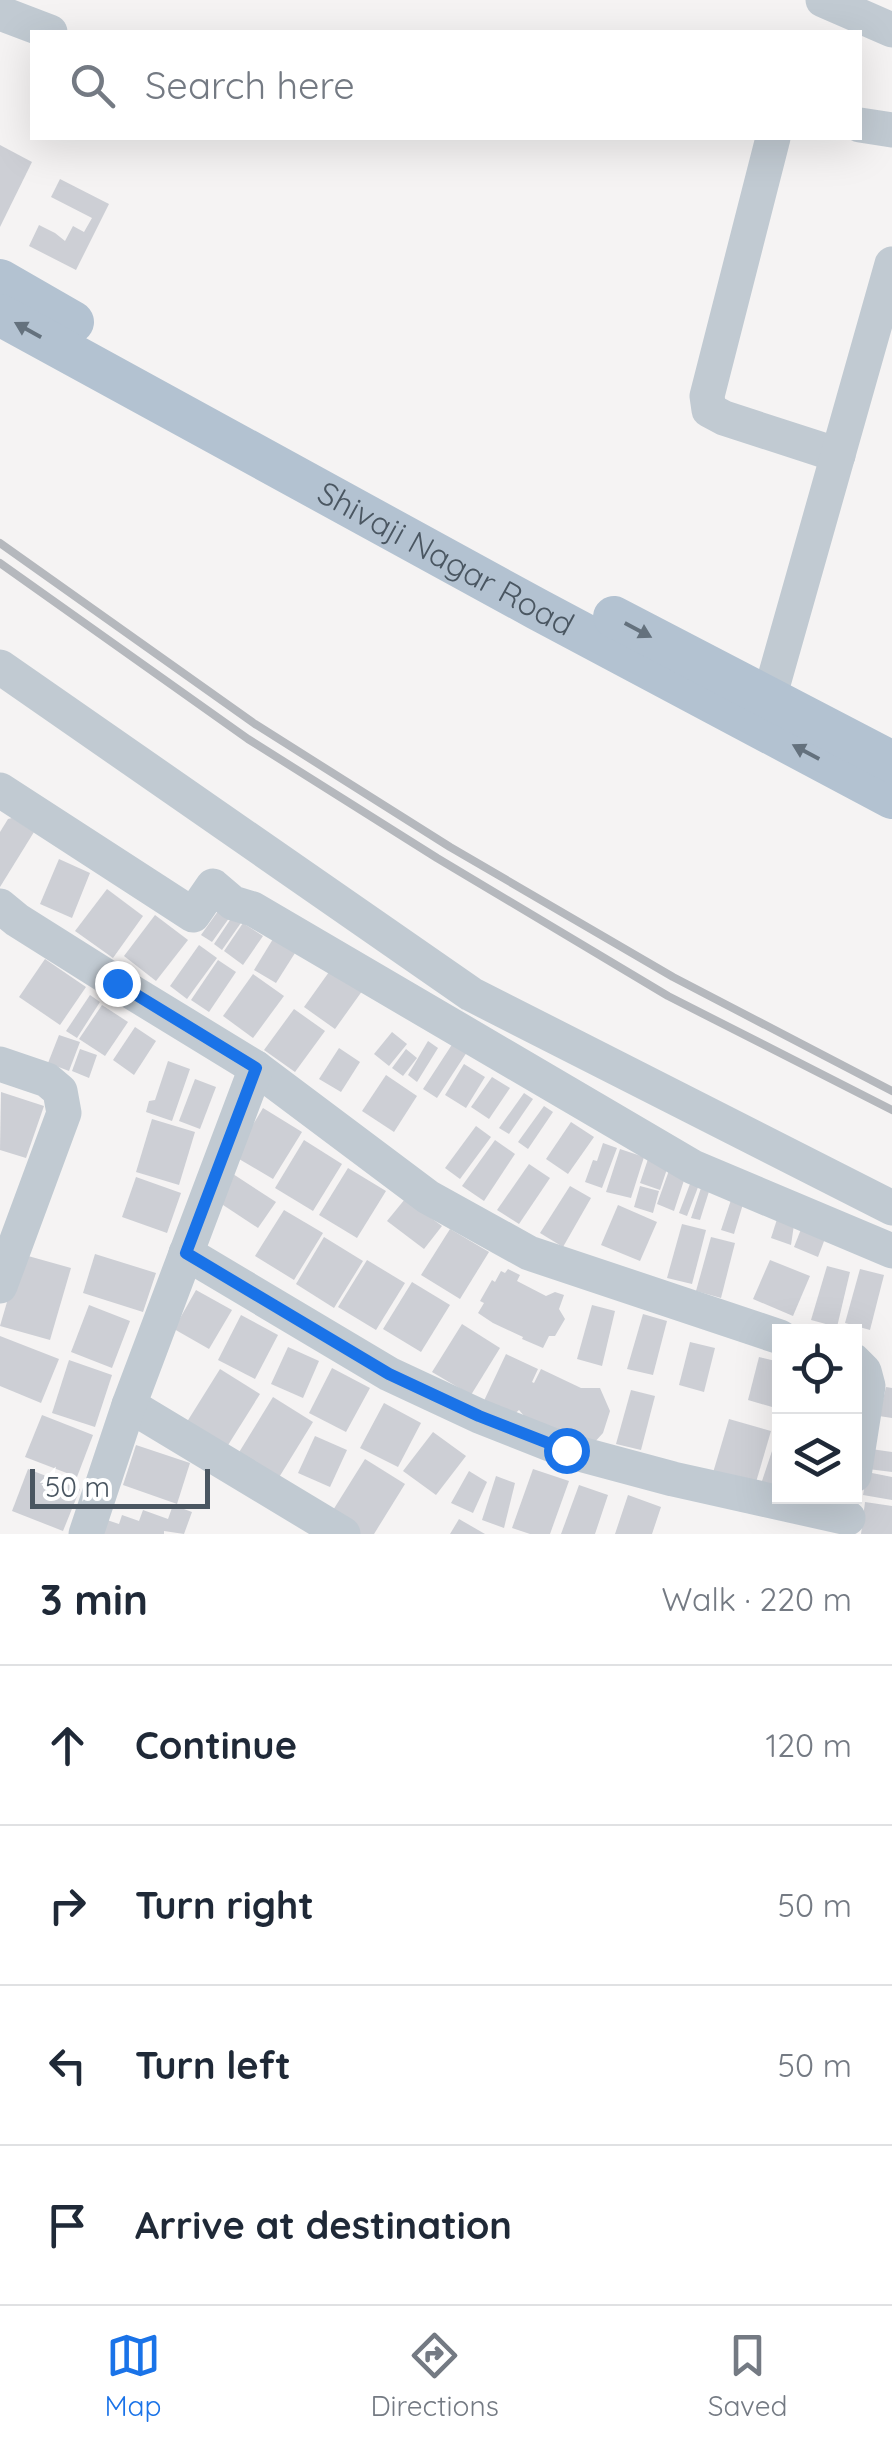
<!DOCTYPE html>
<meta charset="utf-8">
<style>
body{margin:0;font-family:Quicksand,sans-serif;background:#f6f6f7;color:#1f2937}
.controls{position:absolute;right:30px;bottom:30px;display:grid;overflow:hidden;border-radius:0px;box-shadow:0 10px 40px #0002}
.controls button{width:90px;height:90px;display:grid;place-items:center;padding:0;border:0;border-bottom:2px solid #e0e1e3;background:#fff;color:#1f2937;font:50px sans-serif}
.scale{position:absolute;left:30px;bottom:25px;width:180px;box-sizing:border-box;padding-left:10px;border:5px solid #4a5661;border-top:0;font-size:28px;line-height:35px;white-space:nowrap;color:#4a5661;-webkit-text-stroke:8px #fff;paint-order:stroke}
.stop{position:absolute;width:30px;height:30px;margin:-22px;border:8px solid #1a73e8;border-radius:50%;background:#fff}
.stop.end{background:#1a73e8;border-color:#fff;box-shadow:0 2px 10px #0008}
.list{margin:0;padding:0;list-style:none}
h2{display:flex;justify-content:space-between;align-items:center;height:130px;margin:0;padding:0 40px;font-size:42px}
h2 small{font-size:32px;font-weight:400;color:#747a83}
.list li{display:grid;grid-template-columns:65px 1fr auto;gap:30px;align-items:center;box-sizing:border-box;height:160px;padding:0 40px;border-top:2px solid #e0e1e3}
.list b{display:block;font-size:38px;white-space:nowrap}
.list em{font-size:32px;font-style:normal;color:#747a83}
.icon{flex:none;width:55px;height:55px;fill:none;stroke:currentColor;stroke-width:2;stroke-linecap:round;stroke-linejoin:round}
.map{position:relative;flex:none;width:892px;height:1534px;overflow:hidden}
.search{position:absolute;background:#fff;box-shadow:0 10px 40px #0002;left:30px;right:30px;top:30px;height:110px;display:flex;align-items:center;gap:25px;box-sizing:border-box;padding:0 35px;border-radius:0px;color:#747a83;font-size:38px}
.sheet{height:770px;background:#fff}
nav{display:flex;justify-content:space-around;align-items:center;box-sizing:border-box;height:140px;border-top:2px solid #e0e1e3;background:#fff;font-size:28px;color:#747a83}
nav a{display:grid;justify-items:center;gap:5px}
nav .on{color:#1a73e8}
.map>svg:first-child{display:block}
.building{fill:#cdcfd5}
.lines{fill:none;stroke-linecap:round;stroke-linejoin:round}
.minor{stroke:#c1cad2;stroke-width:35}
.major{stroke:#b3c2d1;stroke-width:42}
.rail{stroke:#b5b8bd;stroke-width:8}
.oneway{fill:#64717d}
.route{stroke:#1a73e8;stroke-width:12}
.labels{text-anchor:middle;stroke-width:10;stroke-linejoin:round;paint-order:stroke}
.street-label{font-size:32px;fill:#4a5661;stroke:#fff}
</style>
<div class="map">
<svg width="892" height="1534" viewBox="0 0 892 1534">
<rect width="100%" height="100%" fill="#f5f3f3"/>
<g class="building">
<polygon points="0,145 32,162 0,227"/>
<polygon points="60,179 109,204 76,270 29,246 39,225 55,233 65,241 73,226 84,232 92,218 51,197"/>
<polygon points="12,818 34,832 0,887 0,832 8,819"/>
<polygon points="59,859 90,873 72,918 40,904"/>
<polygon points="107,889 143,916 113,958 75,931"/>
<polygon points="221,907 232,914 212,942 201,935"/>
<polygon points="234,914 243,920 222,950 214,944"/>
<polygon points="155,915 188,940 156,981 124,956"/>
<polygon points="243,923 263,936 243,965 224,951"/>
<polygon points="273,939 295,953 276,983 254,970"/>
<polygon points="199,945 217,958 187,999 170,986"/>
<polygon points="45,959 86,987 60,1025 19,997"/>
<polygon points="218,960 236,972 209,1012 191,1000"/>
<polygon points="334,965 365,987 335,1029 304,1007"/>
<polygon points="253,974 284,996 253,1038 223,1016"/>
<polygon points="90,995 100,1002 77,1038 66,1031"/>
<polygon points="102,1005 128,1022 105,1056 79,1039"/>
<polygon points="294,1009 325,1031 295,1072 264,1050"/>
<polygon points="135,1027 156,1041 134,1075 113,1060"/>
<polygon points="392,1032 407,1044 389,1066 374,1054"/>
<polygon points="59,1035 80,1042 69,1071 48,1063"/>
<polygon points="428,1041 438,1048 417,1082 408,1075"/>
<polygon points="453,1043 467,1052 437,1098 423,1089"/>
<polygon points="339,1048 360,1062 341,1092 319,1079"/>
<polygon points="80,1049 97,1055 89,1078 72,1071"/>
<polygon points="406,1049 417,1058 403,1076 392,1068"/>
<polygon points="168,1061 190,1069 172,1121 146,1112 149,1101 155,1100"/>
<polygon points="464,1064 485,1077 466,1108 445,1095"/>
<polygon points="386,1075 417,1096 394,1132 362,1111"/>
<polygon points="492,1077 510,1088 489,1119 471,1107"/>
<polygon points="195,1079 216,1087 200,1129 179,1121"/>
<polygon points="1,1092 44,1106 26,1158 0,1150"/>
<polygon points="524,1093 533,1099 509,1134 499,1128"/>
<polygon points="544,1106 553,1112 528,1149 518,1142"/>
<polygon points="263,1108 302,1132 273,1179 234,1156"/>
<polygon points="152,1119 195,1132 179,1185 136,1172"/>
<polygon points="571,1122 594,1137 568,1174 546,1159"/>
<polygon points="476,1126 491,1137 460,1179 445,1168"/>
<polygon points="304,1140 342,1164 313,1211 275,1188"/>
<polygon points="495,1140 515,1154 484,1201 462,1186"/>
<polygon points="603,1143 617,1148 602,1188 585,1182 593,1160 597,1161"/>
<polygon points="620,1149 644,1157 631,1198 606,1192"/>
<polygon points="650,1153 670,1160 660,1190 640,1183"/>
<polygon points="672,1162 688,1168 674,1211 657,1204"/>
<polygon points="529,1164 550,1178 519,1224 497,1210"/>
<polygon points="348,1168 386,1191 357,1238 319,1215"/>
<polygon points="230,1172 276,1202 258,1228 217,1201"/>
<polygon points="693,1176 700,1182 687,1216 679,1213"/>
<polygon points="136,1177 181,1193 167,1233 122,1217"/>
<polygon points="703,1182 711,1185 700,1220 691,1218"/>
<polygon points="570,1186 591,1198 563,1247 540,1233"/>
<polygon points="640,1186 659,1191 653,1213 634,1207"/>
<polygon points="734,1191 746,1194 734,1234 721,1230"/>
<polygon points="405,1199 442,1226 424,1249 387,1221"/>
<polygon points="618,1205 657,1222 640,1261 601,1245"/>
<polygon points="284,1210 323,1233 294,1280 255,1256"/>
<polygon points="779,1213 795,1218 791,1245 771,1238"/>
<polygon points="805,1219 829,1228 818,1257 794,1247"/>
<polygon points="682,1224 706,1230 692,1284 667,1278"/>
<polygon points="450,1229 489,1252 460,1299 421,1275"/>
<polygon points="324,1237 363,1261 334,1308 296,1284"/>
<polygon points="711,1237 735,1243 721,1298 696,1291"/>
<polygon points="21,1254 71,1268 50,1340 0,1326"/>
<polygon points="95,1254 156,1273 143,1312 83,1293"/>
<polygon points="367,1260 405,1283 376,1330 338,1307"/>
<polygon points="770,1260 810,1276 793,1316 753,1299"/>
<polygon points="827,1266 850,1272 837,1327 811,1320"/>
<polygon points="508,1269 520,1275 517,1281 546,1296 555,1292 564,1295 559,1309 565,1319 555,1336 549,1336 543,1348 522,1339 523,1337 493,1323 478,1313 484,1303 480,1301 492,1280 495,1282 501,1271 505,1273"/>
<polygon points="860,1269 884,1275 870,1330 845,1323"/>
<polygon points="412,1282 450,1305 421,1352 383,1329"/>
<polygon points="196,1290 232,1310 209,1349 174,1329"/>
<polygon points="89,1305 130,1321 112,1368 71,1352"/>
<polygon points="592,1305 615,1311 602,1366 577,1359"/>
<polygon points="643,1314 667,1321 653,1375 627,1369"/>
<polygon points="241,1315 278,1335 255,1379 218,1360"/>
<polygon points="462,1324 500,1348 471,1395 432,1372"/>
<polygon points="0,1336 59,1359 41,1403 0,1386"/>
<polygon points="690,1342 715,1348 704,1392 679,1385"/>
<polygon points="288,1347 319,1361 303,1398 271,1384"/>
<polygon points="506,1354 538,1369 532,1382 534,1383 541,1369 581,1388 600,1388 610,1411 603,1433 592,1445 525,1417 519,1410 510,1418 482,1405"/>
<polygon points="759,1357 780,1362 780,1380 772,1407 748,1400"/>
<polygon points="69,1360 112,1375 95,1427 52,1413"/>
<polygon points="332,1368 370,1388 346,1432 309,1413"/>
<polygon points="220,1369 260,1394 225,1450 185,1425"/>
<polygon points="886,1387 892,1388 892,1418 879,1416"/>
<polygon points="631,1390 655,1396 641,1450 616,1444"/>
<polygon points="273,1397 313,1422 278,1479 238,1454"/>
<polygon points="384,1403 421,1423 398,1467 360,1448"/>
<polygon points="42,1415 93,1435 77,1477 25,1457"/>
<polygon points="729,1419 771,1431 754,1489 712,1476"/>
<polygon points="433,1432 466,1456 436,1495 403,1471"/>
<polygon points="315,1436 347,1450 330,1487 298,1473"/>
<polygon points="775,1442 780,1443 780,1494 760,1487"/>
<polygon points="136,1445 190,1463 177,1504 123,1485"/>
<polygon points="871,1449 892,1452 892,1472 868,1469"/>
<polygon points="365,1459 405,1484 374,1534 360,1534 330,1515"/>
<polygon points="28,1469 80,1489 63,1531 12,1511"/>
<polygon points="533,1469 569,1481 550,1534 530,1534 512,1528"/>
<polygon points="469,1471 487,1482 473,1513 451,1503"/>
<polygon points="867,1472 892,1477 892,1500 863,1495"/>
<polygon points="496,1476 515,1483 504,1528 482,1520"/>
<polygon points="579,1485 608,1495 595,1534 561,1534"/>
<polygon points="628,1495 661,1507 652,1534 615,1534"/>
<polygon points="865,1502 892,1506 892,1534 861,1534"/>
<polygon points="173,1505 192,1512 184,1534 164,1531 164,1534 102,1534 107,1520 119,1524 122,1515 139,1521 143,1510 168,1519"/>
<polygon points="459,1519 485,1534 450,1534"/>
</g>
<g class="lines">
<g class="minor">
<polyline points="823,0 892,30"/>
<polyline points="0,13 50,32"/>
<polyline points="860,125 892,130"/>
<polyline points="773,138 707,396 709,410 724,418 838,455"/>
<polyline points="0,667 471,994 892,1208"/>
<polyline points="762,723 892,264"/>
<polyline points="0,790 193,915 213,886 233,903 253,909 693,1167 892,1251"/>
<polyline points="0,906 17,920 117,983 256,1068 428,1197 529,1253 780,1337"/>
<polyline points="0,1064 47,1080 60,1091 64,1113 0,1286"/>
<polyline points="186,1253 389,1374 479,1416 565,1450 673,1479 848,1518"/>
<polyline points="854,1361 864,1371 868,1386 854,1475"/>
<polyline points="129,1405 343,1534"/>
<polyline points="86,1534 129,1405 256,1068"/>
</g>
<g class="major">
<polyline points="0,280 73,322"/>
<path id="s1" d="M0,315L537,609L892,798"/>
<polyline points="614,617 892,762"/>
</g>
<g class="rail">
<polyline points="0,543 255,724 450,847 673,977 892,1091"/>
<polyline points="0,563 248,739 437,858 668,996 892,1110"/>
</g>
</g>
<defs><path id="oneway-solid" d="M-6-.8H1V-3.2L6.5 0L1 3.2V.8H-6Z" transform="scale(2.5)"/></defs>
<g class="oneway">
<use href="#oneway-solid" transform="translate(28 330) rotate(-151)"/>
<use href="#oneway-solid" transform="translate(638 630) rotate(28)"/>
<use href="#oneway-solid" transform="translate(806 752) rotate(-152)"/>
</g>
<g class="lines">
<polyline class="route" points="117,983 256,1068 186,1253 389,1374 479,1416 566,1450"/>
</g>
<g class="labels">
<g class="street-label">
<text dy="11" stroke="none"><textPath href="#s1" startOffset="508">Shivaji Nagar Road</textPath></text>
</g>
</g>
</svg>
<div class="controls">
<button><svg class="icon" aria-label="locate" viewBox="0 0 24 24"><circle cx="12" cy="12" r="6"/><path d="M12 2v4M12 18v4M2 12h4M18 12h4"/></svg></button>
<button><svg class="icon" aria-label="layers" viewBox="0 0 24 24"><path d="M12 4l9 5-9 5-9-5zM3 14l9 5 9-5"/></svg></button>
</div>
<div class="scale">50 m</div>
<div class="stop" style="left:566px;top:1450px"></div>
<div class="stop end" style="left:117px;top:983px"></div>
<div class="search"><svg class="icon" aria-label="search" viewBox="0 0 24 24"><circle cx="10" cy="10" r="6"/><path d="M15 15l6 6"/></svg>Search here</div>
</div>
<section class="sheet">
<h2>3 min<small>Walk · 220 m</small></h2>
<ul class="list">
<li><svg class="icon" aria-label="ahead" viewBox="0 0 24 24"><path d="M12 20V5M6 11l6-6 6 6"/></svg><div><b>Continue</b></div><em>120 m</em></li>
<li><svg class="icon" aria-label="right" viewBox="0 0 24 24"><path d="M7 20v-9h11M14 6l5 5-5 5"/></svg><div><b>Turn right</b></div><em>50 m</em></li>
<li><svg class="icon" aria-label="left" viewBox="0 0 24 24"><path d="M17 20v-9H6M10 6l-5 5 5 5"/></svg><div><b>Turn left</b></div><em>50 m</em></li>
<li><svg class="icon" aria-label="arrive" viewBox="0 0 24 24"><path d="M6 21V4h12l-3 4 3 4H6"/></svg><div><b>Arrive at destination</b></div></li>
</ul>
</section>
<nav>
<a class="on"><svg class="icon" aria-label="map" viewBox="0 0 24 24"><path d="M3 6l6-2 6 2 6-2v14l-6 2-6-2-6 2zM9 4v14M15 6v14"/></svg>Map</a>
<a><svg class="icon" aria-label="directions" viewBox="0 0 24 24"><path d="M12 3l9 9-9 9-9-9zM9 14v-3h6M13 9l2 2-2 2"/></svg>Directions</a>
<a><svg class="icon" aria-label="saved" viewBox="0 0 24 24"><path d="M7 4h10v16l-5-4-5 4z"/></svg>Saved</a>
</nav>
